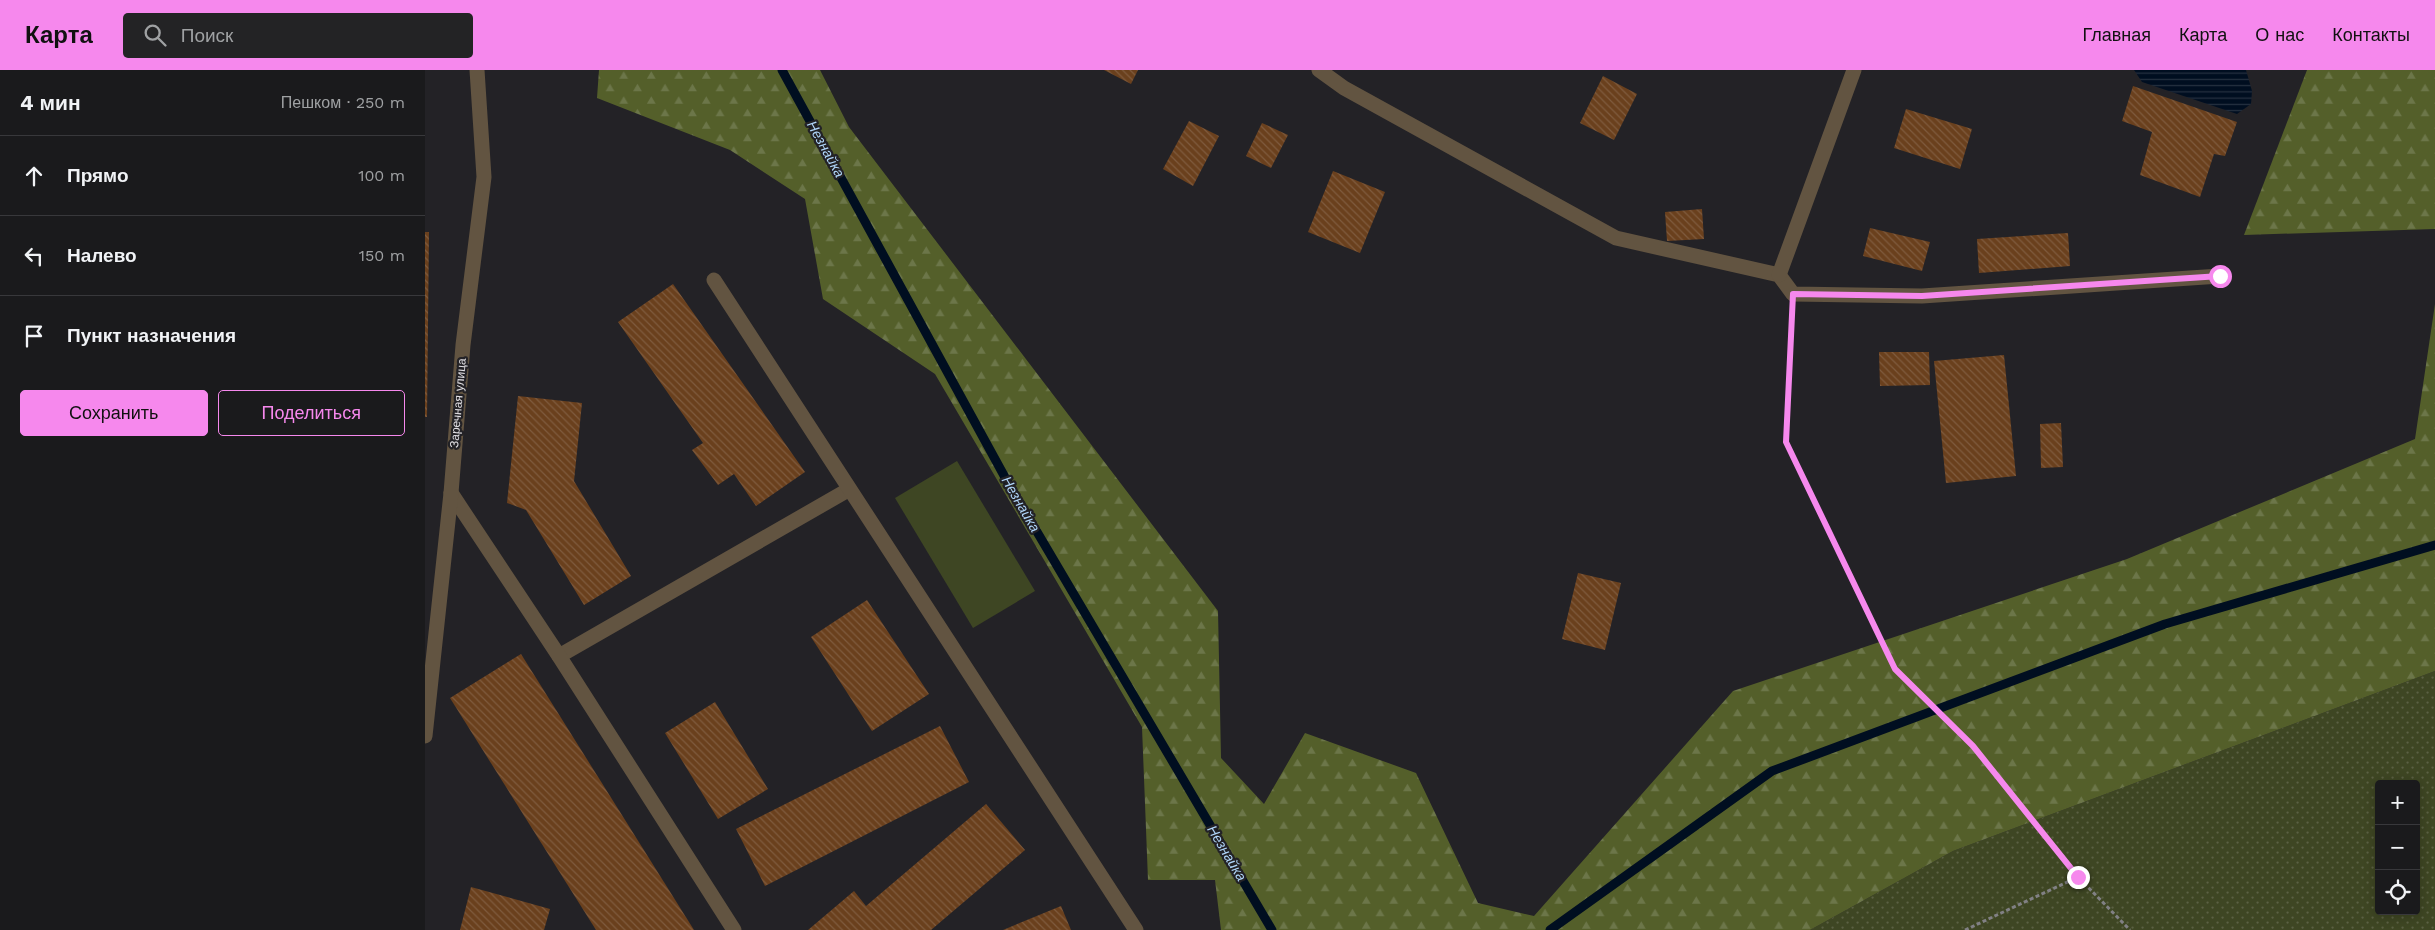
<!DOCTYPE html>
<html lang="ru">
<meta charset="utf-8">
<style>
body{margin:0;font-family:"Work Sans",sans-serif;background:#232325;color:#f1f3f6}
.controls{position:absolute;right:15px;bottom:15px;display:grid;overflow:hidden;border-radius:5px;box-shadow:0 2px 12px #0003}
.controls button{width:45px;height:45px;display:grid;place-items:center;padding:0;border:0;border-bottom:1px solid #38383b;background:#1a1a1c;color:#f1f3f6;font:25px sans-serif}
.stop{position:absolute;width:15px;height:15px;margin:-11px;border:4px solid #f688ed;border-radius:50%;background:#fff}
.stop.end{background:#f688ed;border-color:#fff;box-shadow:0 1px 5px #0008}
.list{margin:0;padding:0;list-style:none}
h2{display:flex;justify-content:space-between;align-items:center;height:65px;margin:0;padding:0 20px;font-size:21px}
h2 small{font-size:16px;font-weight:400;color:#9fa1a3}
.list li{display:grid;grid-template-columns:32px 1fr auto;gap:15px;align-items:center;box-sizing:border-box;height:80px;padding:0 20px;border-top:1px solid #38383b}
.list b{display:block;font-size:19px;white-space:nowrap}
.list em{font-size:16px;font-style:normal;color:#9fa1a3}
.actions{display:flex;gap:10px;padding:15px 20px}
.actions a{flex:1;padding:11px 0;border:1px solid #f688ed;border-radius:5px;text-align:center;font-size:18px;color:#f688ed}
.actions .main{background:#f688ed;color:#111}
.icon{flex:none;width:28px;height:28px;fill:none;stroke:currentColor;stroke-width:2;stroke-linecap:round;stroke-linejoin:round}
.map{position:relative;flex:none;width:2010px;height:860px;overflow:hidden}
header{display:flex;align-items:center;gap:30px;box-sizing:border-box;height:70px;padding:0 25px;background:#f688ed;color:#111}
header strong{font-size:24px}
nav{display:flex;gap:28px;margin-inline-start:auto;font-size:18px}
.search{width:350px;height:45px;background:#232325;display:flex;align-items:center;gap:12px;box-sizing:border-box;padding:0 18px;border-radius:5px;color:#9fa1a3;font-size:19px}
main{display:flex}
aside{flex:1;background:#1a1a1c}
.map>svg:first-child{display:block}
.grass{fill:url(#grass-dots);fill-rule:evenodd}
.forest{fill:url(#forest-firs)}
.garden{fill:#3e4623}
.water{fill:url(#water-rules)}
.lines{fill:none;stroke-linecap:round;stroke-linejoin:round}
.stream{stroke:#000e20;stroke-width:9}
.building{fill:url(#building-back-hatch)}
.path{stroke:#818084;stroke-width:3;stroke-dasharray:4 2.5;stroke-linecap:butt}
.lane{stroke:#625441;stroke-width:15}
.street{stroke:#625441;stroke-width:15}
.route{stroke:#f688ed;stroke-width:6}
.labels{text-anchor:middle;stroke-width:4.5;stroke-linejoin:round;paint-order:stroke}
.street-label{font-size:12px;fill:#e1dfe3;stroke:#232226}
.water-label{font-size:14px;font-style:italic;fill:#b0d5f9;stroke:#232226}
</style>
<header>
<strong>Карта</strong>
<div class="search"><svg class="icon" aria-label="search" viewBox="0 0 24 24"><circle cx="10" cy="10" r="6"/><path d="M15 15l6 6"/></svg>Поиск</div>
<nav><a>Главная</a><a>Карта</a><a>О нас</a><a>Контакты</a></nav>
</header>
<main>
<aside>
<h2>4 мин<small>Пешком · 250 m</small></h2>
<ul class="list">
<li><svg class="icon" aria-label="ahead" viewBox="0 0 24 24"><path d="M12 20V5M6 11l6-6 6 6"/></svg><div><b>Прямо</b></div><em>100 m</em></li>
<li><svg class="icon" aria-label="left" viewBox="0 0 24 24"><path d="M17 20v-9H6M10 6l-5 5 5 5"/></svg><div><b>Налево</b></div><em>150 m</em></li>
<li><svg class="icon" aria-label="arrive" viewBox="0 0 24 24"><path d="M6 21V4h12l-3 4 3 4H6"/></svg><div><b>Пункт назначения</b></div></li>
</ul>
<div class="actions"><a class="main">Сохранить</a><a>Поделиться</a></div>
</aside>
<div class="map">
<svg width="2010" height="860" viewBox="0 0 2010 860">
<defs>
<pattern id="grass-dots" width="8" height="8" patternUnits="userSpaceOnUse" patternTransform="scale(1.25)"><rect width="8" height="8" fill="#3e4623"/><path d="M2 2h.1M6 6h.1" fill="none" stroke="#5a6043" stroke-width="1.8" stroke-linecap="round"/></pattern>
<pattern id="forest-firs" width="22" height="20" patternUnits="userSpaceOnUse" patternTransform="scale(1.25)"><rect width="22" height="20" fill="#545f2a"/><path d="M5 1l3.5 6h-7zM16 11l3.5 6h-7z" fill="#6c7649"/></pattern>
<pattern id="water-rules" width="6" height="5" patternUnits="userSpaceOnUse" patternTransform="scale(1.25)"><rect width="6" height="5" fill="#000e20"/><path d="M0 2.5h6" fill="none" stroke="#253140"/></pattern>
<pattern id="building-back-hatch" width="6" height="6" patternUnits="userSpaceOnUse" patternTransform="scale(1.25)"><rect width="6" height="6" fill="#6a401d"/><path d="M-1 5l2 2M0 0l6 6M5-1l2 2" fill="none" stroke="#7f5b3e"/></pattern>
</defs>
<rect width="100%" height="100%" fill="#232226"/>
<path class="grass" d="M2010,601V860H1385L1528,781ZM1954,714H1991V841H1954Z"/>
<g class="forest">
<polygon points="174,0 395,0 424,57 793,541 796,688 839,734 880,663 991,703 1053,833 1109,846 1308,621 1702,489 1990,369 2010,234 2010,601 1528,781 1385,860 796,860 790,810 723,810 717,657 510,304 398,229 380,129 305,80 172,28"/>
<polygon points="1882,0 2010,0 2010,159 1819,165"/>
</g>
<polygon class="garden" points="532,391 610,521 548,558 470,428"/>
<polygon class="water" points="1709,0 1821,0 1827,21 1826,34 1812,44 1717,12"/>
<g class="lines">
<g class="stream">
<polyline points="357,0 582,411 847,860"/>
<polyline points="1125,860 1347,701 1740,554 2010,475"/>
</g>
</g>
<g class="building">
<polygon points="679,0 713,0 706,14"/>
<polygon points="1178,6 1212,24 1189,70 1155,53"/>
<polygon points="1708,16 1812,52 1800,86 1789,84 1775,127 1715,105 1727,62 1697,51"/>
<polygon points="1481,39 1547,59 1535,99 1469,78"/>
<polygon points="764,51 794,66 768,116 738,99"/>
<polygon points="837,53 863,65 846,98 821,86"/>
<polygon points="908,101 960,122 935,183 883,162"/>
<polygon points="1277,139 1279,169 1242,171 1240,142"/>
<polygon points="1445,158 1505,172 1497,201 1438,186"/>
<polygon points="0,162 4,162 2,347 0,347"/>
<polygon points="1643,163 1645,196 1554,203 1552,169"/>
<polygon points="248,214 380,402 331,436 309,404 293,415 267,380 278,373 193,252"/>
<polygon points="1454,282 1504,282 1505,315 1455,316"/>
<polygon points="1579,285 1591,406 1521,413 1509,291"/>
<polygon points="93,326 157,333 149,411 206,506 159,535 101,440 82,433"/>
<polygon points="1636,353 1638,397 1616,398 1615,354"/>
<polygon points="1153,503 1196,513 1180,580 1137,569"/>
<polygon points="442,530 504,624 447,661 386,567"/>
<polygon points="96,584 269,860 171,860 25,628"/>
<polygon points="290,632 343,719 293,749 240,663"/>
<polygon points="515,656 544,712 340,816 311,759"/>
<polygon points="561,734 600,780 506,860 383,860 429,821 441,836"/>
<polygon points="46,817 125,839 119,860 35,860"/>
<polygon points="636,836 646,860 578,860"/>
</g>
<g class="lines">
<g class="path">
<polyline points="1367,247 1361,372 1470,599 1548,676 1653,807 1705,860"/>
<polyline points="1540,860 1653,807"/>
</g>
<polyline class="lane" points="134,586 423,420"/>
<g class="street">
<polyline points="894,0 919,18 1191,168 1354,205 1368,224 1497,226 1795,206"/>
<polyline points="1354,205 1429,0"/>
<polyline points="289,210 711,860"/>
<polyline points="26,423 134,586 309,860"/>
<polyline points="0,666 26,423 38,275 59,107 52,0"/>
</g>
</g>
<g class="lines">
<polyline class="route" points="1653,807 1548,676 1470,599 1361,372 1368,224 1497,226 1795,206"/>
</g>
<g class="labels">
<g class="street-label">
<text transform="translate(33 333) rotate(-85)" y="4">Заречная улица</text>
</g>
<g class="water-label">
<text transform="translate(401 79) rotate(61)" y="5">Незнайка</text>
<text transform="translate(596 434) rotate(60)" y="5">Незнайка</text>
<text transform="translate(802 783) rotate(59)" y="5">Незнайка</text>
</g>
</g>
</svg>
<div class="controls">
<button>+</button>
<button>−</button>
<button><svg class="icon" aria-label="locate" viewBox="0 0 24 24"><circle cx="12" cy="12" r="6"/><path d="M12 2v4M12 18v4M2 12h4M18 12h4"/></svg></button>
</div>
<div class="stop" style="left:1795px;top:206px"></div>
<div class="stop end" style="left:1653px;top:807px"></div>
</div>
</main>
